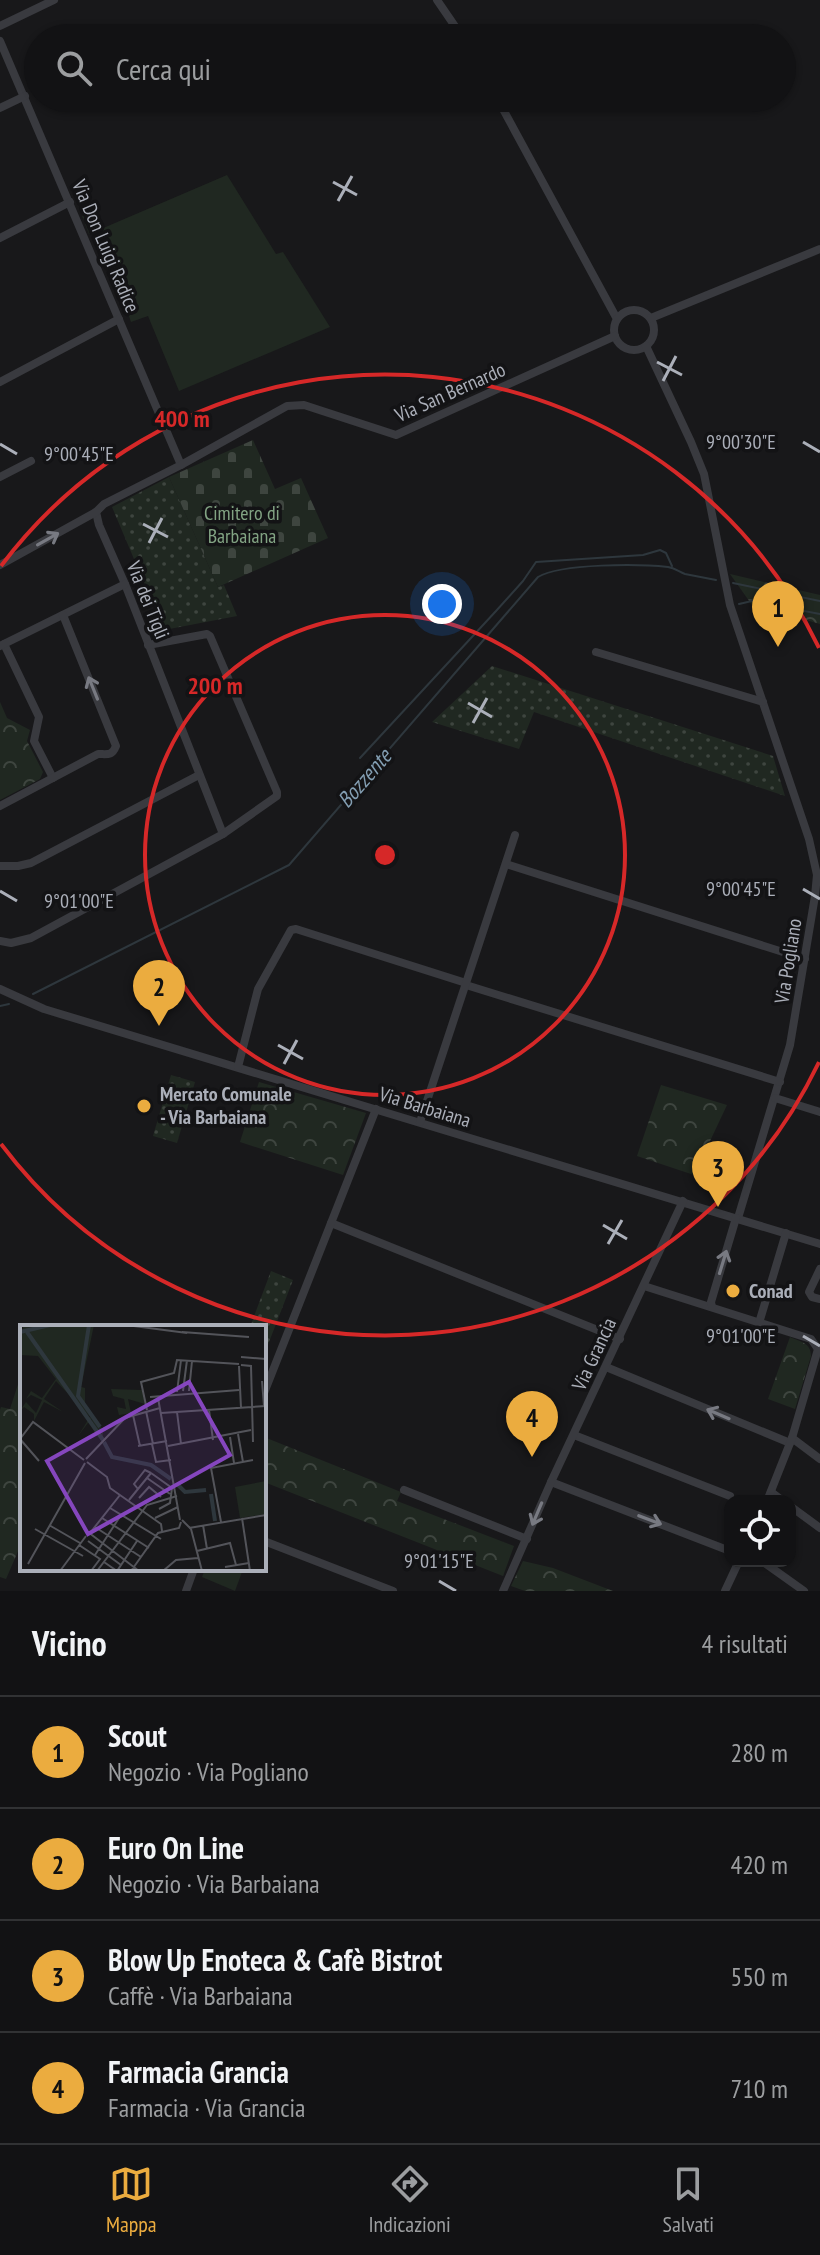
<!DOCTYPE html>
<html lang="it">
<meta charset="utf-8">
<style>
body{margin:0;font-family:"PT Sans Narrow",sans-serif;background:#1f2022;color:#f1f3f6}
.controls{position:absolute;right:24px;bottom:24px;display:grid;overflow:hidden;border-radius:16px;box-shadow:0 2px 6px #0004}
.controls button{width:72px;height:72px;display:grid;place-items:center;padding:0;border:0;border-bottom:2px solid #313234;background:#121214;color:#f1f3f6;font:40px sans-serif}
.you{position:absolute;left:442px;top:604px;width:28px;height:28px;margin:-20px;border:6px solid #fff;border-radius:50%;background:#1a73e8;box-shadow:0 0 0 12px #1a73e833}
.badge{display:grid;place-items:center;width:52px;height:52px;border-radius:50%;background:#ebac3f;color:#111;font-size:26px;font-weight:700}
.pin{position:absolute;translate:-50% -66px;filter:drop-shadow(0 2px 4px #0008)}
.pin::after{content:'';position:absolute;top:42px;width:28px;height:24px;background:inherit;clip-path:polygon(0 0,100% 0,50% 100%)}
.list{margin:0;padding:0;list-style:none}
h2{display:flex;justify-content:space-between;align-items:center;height:104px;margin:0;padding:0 32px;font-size:34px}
h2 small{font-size:26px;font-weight:400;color:#9c9ea0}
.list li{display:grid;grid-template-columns:52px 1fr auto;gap:24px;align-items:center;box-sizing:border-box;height:112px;padding:0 32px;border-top:2px solid #313234}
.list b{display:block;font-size:30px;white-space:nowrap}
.list p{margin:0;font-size:26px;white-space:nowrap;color:#9c9ea0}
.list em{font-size:26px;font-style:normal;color:#9c9ea0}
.icon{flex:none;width:44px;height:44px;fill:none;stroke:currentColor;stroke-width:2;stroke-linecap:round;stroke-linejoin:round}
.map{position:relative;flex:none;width:820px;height:1591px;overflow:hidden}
.search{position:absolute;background:#121214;box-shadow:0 2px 6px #0004;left:24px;right:24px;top:24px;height:88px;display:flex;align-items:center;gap:20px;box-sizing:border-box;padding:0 28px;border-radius:44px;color:#9c9ea0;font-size:30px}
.sheet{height:552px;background:#121214}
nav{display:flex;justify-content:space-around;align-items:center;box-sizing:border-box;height:112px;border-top:2px solid #313234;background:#121214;font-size:22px;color:#9c9ea0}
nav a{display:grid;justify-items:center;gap:4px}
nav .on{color:#ebac3f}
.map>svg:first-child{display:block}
.grass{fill:url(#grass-dots)}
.forest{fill:url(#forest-crowns)}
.cemetery{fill:url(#cemetery-stones)}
.garden{fill:#202821}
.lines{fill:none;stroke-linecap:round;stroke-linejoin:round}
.stream{stroke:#2e373d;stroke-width:2}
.street{stroke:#393a3f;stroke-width:8}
.oneway{stroke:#787a82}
.ticks{fill:none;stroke:#abafb9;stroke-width:3}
.ring{fill:none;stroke:#d62828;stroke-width:4}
.poi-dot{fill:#ebac3f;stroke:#131315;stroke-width:3}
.labels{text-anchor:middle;stroke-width:7;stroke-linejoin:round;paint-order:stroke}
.street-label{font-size:20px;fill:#abafb9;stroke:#131315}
.park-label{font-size:20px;fill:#82a383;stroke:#131315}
.poi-label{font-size:20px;font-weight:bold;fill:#abafb9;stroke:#131315;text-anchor:start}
.water-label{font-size:22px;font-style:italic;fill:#839eb2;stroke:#131315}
.inset-river{fill:none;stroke:#2e373d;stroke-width:4}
.inset-road{fill:none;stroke:#53545a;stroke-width:2}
.view{fill:#8546be;fill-opacity:0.15;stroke:#8546be;stroke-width:4}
.inset-edge{fill:none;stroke:#abafb9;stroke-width:4}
.ticks-label{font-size:20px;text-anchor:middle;fill:#abafb9;stroke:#131315;stroke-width:7;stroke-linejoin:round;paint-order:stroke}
.centre{fill:#d62828;stroke:#131315;stroke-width:4}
.ring-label{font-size:24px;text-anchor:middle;font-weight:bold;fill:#d62828;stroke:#131315;stroke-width:7;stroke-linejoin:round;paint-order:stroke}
</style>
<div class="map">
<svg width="820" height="1591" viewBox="0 0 820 1591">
<defs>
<pattern id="grass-dots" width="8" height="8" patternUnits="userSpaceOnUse" patternTransform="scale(2)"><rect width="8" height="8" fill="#202821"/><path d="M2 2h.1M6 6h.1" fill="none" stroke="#3e453f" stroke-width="1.8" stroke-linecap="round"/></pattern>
<pattern id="forest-crowns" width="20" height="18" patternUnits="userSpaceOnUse" patternTransform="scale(2)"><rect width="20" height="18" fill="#202821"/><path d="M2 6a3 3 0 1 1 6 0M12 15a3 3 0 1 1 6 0" fill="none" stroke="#3e453f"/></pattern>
<pattern id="cemetery-stones" width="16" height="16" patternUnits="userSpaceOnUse" patternTransform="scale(2)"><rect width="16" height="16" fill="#202821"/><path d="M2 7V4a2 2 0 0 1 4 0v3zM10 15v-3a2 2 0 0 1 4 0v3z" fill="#3e453f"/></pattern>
</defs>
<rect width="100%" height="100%" fill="#18181a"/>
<g class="grass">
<polygon points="90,205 101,229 89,234 81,213 83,208"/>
<polygon points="169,477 218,587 224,585 237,616 164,630 112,507"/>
<polygon points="492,666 773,756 785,796 534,712 519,749 432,722"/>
<polygon points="171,1075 195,1082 177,1143 153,1136"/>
<polygon points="271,1271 293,1280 264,1355 264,1327 250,1327"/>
</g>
<g class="forest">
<polygon points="730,574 820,595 820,624 752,605"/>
<polygon points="0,702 7,718 30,730 27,741 43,772 40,779 0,800"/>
<polygon points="259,1082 366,1113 343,1175 240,1142"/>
<polygon points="661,1085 727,1105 694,1175 637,1156"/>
<path d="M790,1337C801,1342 811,1343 811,1356L795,1409L768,1399Z"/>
<polygon points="22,1372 22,1542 6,1579 0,1577 0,1410 1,1407 10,1409"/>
<polygon points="264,1437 401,1492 397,1501 514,1546 503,1576 264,1482"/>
<polygon points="523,1561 553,1568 613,1591 525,1591 511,1586"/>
</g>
<polygon class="cemetery" points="253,440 275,489 301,478 328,538 218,587 169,477"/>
<g class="garden">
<polygon points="227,175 276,254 283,252 330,327 179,391 148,316 131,322 126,307 128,305 100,238 103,234 101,229"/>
<polygon points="205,1569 234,1569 242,1572 235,1591 202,1577"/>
</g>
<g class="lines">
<g class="stream">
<polyline points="733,583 820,601"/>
<polyline points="739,604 752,601 820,614"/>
<polyline points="360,758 496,611 523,581 536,562 643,555 660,550 666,553 672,566"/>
<path d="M33,994L289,865L538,577C562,563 640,564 668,567C675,568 679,572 685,574C695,576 706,578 716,580"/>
<polyline points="0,1006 9,1004"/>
</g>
<g class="street">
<polyline points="437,0 463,38"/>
<polyline points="0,26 54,0"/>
<polyline points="0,41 181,465"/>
<polyline points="497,98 617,319"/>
<polyline points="0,108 25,96"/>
<polyline points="0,238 70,202"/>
<circle cx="634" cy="330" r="20"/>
<polyline points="651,318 820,249"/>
<polyline points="646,346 691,442 704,474 730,605 809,839 817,875 815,896 790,1045 738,1218"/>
<polyline points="0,382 119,319"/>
<polyline points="0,477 31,461"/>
<polyline points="96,512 99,525 125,584 223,834"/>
<polyline points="0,565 96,512 104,504 181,465 287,406 304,405 396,435 615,336"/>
<polyline points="4,644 39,717 34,741 53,778"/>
<polyline points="0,646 125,584"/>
<polyline points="596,652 763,702"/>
<path d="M0,806L98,754C108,754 112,756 116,746L63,615"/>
<polyline points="506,864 805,959"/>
<polyline points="0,866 18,866 31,863 199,775"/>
<polyline points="0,941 11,943 31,938 223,834 277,796 277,792 210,636 207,634 148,645"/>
<polyline points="466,985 780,1082"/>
<polyline points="0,989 44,1009 820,1244"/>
<polyline points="238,1067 258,989 291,930 296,929 466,983"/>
<polyline points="775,1098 820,1112"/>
<polyline points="420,1122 515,835"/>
<polyline points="331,1223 620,1339"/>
<polyline points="820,1269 809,1292 812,1297 820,1299"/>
<polyline points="644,1286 811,1339 818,1349"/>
<polyline points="712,1307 711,1302 736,1218"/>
<polyline points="759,1323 786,1233"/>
<polyline points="606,1367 790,1443"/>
<polyline points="264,1393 376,1109"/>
<polyline points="574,1435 730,1496"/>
<polyline points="792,1438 820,1459"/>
<polyline points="551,1482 730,1551"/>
<polyline points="404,1490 527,1539"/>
<polyline points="771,1492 783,1501"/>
<polyline points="767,1501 792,1438 818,1349"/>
<polyline points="790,1506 820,1528"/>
<polyline points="264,1541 393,1591"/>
<polyline points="762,1561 804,1591"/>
<polyline points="186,1591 194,1569"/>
<polyline points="503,1591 551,1482 683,1201"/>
<polyline points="725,1591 739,1561"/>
</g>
</g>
<defs><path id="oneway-shaft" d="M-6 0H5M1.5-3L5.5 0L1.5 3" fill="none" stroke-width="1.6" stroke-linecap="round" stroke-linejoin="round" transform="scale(2)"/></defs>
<g class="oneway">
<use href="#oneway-shaft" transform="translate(48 539) rotate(-29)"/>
<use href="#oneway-shaft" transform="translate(93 688) rotate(-112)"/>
<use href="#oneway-shaft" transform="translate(723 1262) rotate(-73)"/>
<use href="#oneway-shaft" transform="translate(718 1414) rotate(-157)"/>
<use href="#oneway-shaft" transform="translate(537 1514) rotate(113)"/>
<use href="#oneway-shaft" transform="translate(650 1520) rotate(21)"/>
</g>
<path class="ticks" d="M333,182L357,195M338,201L352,176M657,362L682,375M663,381L676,356M803,442L820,452M0,444L17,454M143,524L168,537M149,543L162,518M468,703L492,717M473,723L487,698M803,889L820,899M0,891L17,901M278,1045L303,1059M284,1064L297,1040M603,1225L627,1239M608,1244L622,1220M803,1336L820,1346M439,1581L456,1591"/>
<g class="ring">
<circle cx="385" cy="855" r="240"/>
<path d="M819 1062A481 481 0 0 1 1 1144M1 566A481 481 0 0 1 819 648"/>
</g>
<g class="poi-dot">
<circle cx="144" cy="1106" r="8"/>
<circle cx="733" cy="1291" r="8"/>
</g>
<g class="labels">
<g class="street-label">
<text transform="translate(106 246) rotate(67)" y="7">Via Don Luigi Radice</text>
<text transform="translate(450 392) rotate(-24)" y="7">Via San Bernardo</text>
<text transform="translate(148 600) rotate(68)" y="7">Via dei Tigli</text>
<text transform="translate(788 961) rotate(-81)" y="7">Via Pogliano</text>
<text transform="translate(425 1107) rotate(17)" y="7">Via Barbaiana</text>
<text transform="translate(594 1354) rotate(-65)" y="7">Via Grancia</text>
</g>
<g class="park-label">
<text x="242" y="520">Cimitero di<tspan x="242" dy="23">Barbaiana</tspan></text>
</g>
<g class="poi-label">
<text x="160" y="1101">Mercato Comunale<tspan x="160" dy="23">- Via Barbaiana</tspan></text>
<text x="749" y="1298">Conad</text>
</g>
<g class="water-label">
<text transform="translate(364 778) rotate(-49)" y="8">Bozzente</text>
</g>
</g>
<g transform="translate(20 1325)">
<rect width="246" height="246" fill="#18181a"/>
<path d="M246,156V189L220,193L215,162Z" fill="#202821"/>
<path d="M3,0H67L69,6L68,0H74L61,62L65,63V81L83,105V115L71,94L58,111L70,92L36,56L24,74L43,87L24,77L14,96V89L4,82L0,86L6,77L16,88L22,75L11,70L6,74L11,66L22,73L36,54L18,31L0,30ZM91,64L122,65L125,79L108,74L111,88L99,90L97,82L106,84L104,74L93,71Z" fill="#202821"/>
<path class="inset-river" d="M69,0L58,71L80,102M0,7L30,0M7,7L83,115M84,117L92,132L131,140L151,154M157,159L165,167L186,165M191,169L195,196"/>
<path class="inset-road" d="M106,0L167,8M162,7L229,12M221,32L246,34M221,40L231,41L233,117M219,41L221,83M242,56L244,81M163,66L167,35M169,66L172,36M157,67L161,35M130,72L219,65M138,73L160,195M127,85L121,57L154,48L157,35L219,39M189,85L193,115M126,86L133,119M157,87L161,119M141,88L246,81M113,90L120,121M218,109L223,137M210,112L214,138M0,114L13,97L64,135M0,114L19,136M132,119L136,137L151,135M118,121L147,116M148,121L231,105M66,134L105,93L140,83M67,137L87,152L90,163L141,199L142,206M131,148L152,163L150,178L139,184M127,153L150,169M118,164L114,159L125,145L131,148M119,173L129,162L141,172M109,175L131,148M90,183L141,214M82,193L129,223M135,193L158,182M222,193L230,246M162,195L171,204L182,246M201,197L191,143L233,135M29,200L60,218M183,200L187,224M75,202L121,232M169,203L246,190M15,204L63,231M64,204L119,246M70,208L100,170M68,216L101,240M59,220L80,234L71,246M177,226L210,218L216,240M75,230L101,190M84,237L97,246L117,216M8,239L65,138M205,242L229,238M40,246L66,211M77,246L127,180L157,171M111,246L138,208L159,203L161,197M143,246L156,235L178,233"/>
<path class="view" d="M169,57L210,130L68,209L27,136Z"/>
<rect width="246" height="246" class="inset-edge"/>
</g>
<g class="ticks-label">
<text x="741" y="449">9°00'30"E</text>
<text x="79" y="461">9°00'45"E</text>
<text x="741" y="896">9°00'45"E</text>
<text x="79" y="908">9°01'00"E</text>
<text x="741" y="1343">9°01'00"E</text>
<text x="439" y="1568">9°01'15"E</text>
</g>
<circle cx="385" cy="855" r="12" class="centre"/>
<g class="ring-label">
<text x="182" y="427">400 m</text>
<text x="215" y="694">200 m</text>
</g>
</svg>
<div class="controls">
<button><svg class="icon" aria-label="locate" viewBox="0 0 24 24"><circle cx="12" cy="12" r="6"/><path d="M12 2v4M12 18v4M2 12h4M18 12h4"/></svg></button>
</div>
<div class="you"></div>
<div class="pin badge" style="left:778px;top:647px">1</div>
<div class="pin badge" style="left:159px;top:1026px">2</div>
<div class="pin badge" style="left:718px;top:1207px">3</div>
<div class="pin badge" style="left:532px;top:1457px">4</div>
<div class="search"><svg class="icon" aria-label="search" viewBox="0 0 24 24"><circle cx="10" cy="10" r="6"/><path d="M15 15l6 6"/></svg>Cerca qui</div>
</div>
<section class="sheet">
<h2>Vicino<small>4 risultati</small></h2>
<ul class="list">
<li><span class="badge">1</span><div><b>Scout</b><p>Negozio · Via Pogliano</p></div><em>280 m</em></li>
<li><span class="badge">2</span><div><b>Euro On Line</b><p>Negozio · Via Barbaiana</p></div><em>420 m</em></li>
<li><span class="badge">3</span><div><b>Blow Up Enoteca &amp; Cafè Bistrot</b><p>Caffè · Via Barbaiana</p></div><em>550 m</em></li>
<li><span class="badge">4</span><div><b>Farmacia Grancia</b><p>Farmacia · Via Grancia</p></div><em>710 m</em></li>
</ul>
</section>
<nav>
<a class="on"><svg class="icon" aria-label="map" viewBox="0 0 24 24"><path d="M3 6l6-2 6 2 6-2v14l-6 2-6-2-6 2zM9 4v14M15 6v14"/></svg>Mappa</a>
<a><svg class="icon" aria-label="directions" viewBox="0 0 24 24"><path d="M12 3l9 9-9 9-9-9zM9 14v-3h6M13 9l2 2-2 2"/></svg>Indicazioni</a>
<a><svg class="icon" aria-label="saved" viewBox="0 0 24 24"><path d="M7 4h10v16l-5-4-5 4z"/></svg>Salvati</a>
</nav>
